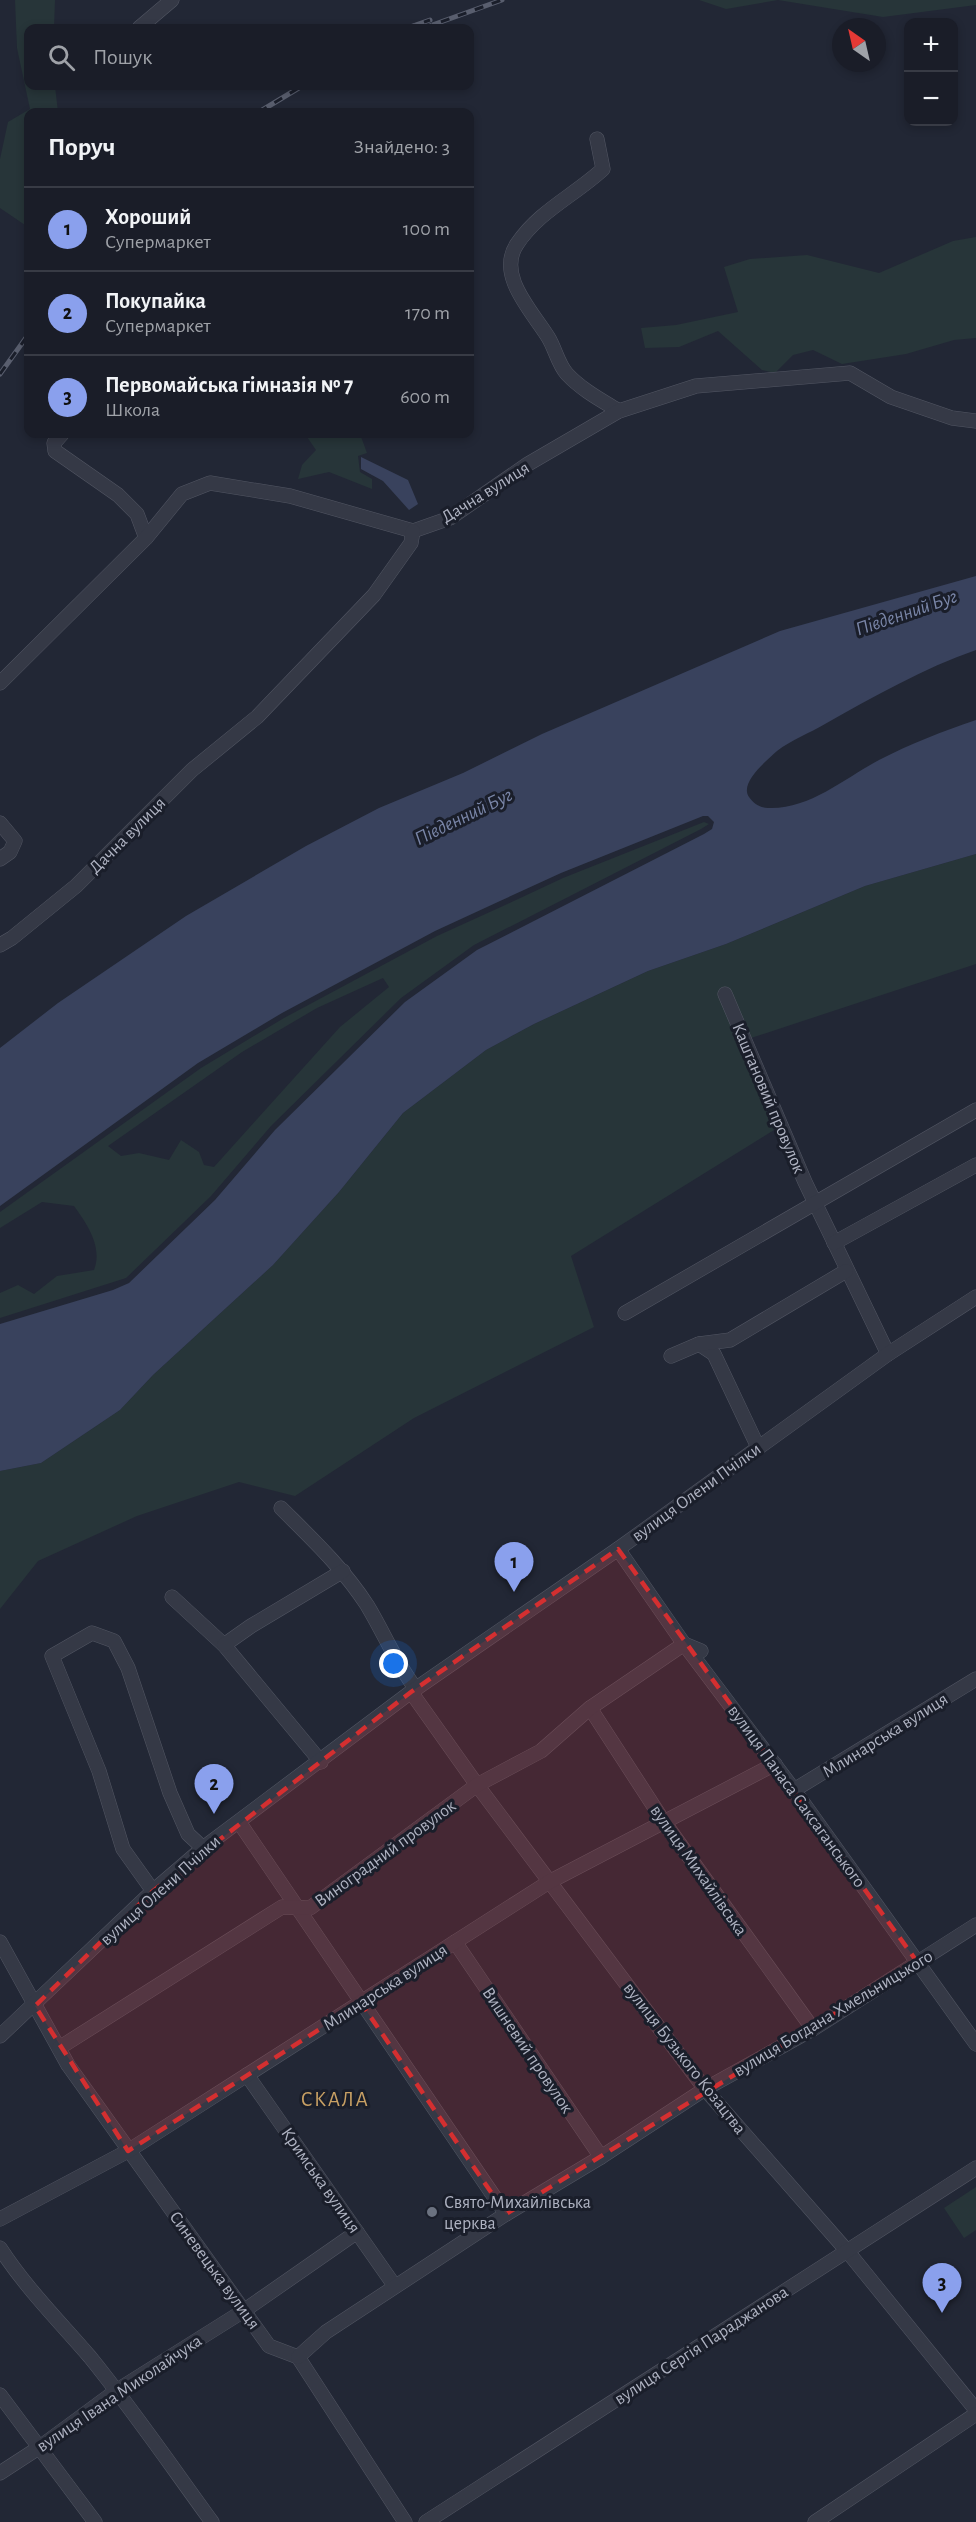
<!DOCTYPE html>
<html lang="uk">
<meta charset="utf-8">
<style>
body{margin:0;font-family:"Alegreya Sans",sans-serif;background:#272a34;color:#f1f3f6}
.controls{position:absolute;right:18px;top:18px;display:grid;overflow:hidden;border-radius:12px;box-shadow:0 3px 9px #0003}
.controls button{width:54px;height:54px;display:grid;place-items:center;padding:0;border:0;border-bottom:2px solid #383b45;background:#1a1d28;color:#f1f3f6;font:30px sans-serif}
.compass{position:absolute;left:832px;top:18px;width:54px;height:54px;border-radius:50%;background:#1a1d28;box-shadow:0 3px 9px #0003;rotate:326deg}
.you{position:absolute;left:394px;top:1664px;width:21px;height:21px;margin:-15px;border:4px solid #fff;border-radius:50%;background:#1a73e8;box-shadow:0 0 0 9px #1a73e833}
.badge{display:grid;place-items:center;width:39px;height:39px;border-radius:50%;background:#8aa0ed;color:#111;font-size:20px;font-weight:700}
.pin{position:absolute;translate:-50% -50px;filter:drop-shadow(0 2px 3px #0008)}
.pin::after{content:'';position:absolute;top:32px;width:21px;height:18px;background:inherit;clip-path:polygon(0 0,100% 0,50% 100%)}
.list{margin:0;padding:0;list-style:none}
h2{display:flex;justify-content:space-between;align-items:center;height:78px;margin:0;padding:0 24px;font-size:26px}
h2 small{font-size:20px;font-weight:400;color:#9fa2a8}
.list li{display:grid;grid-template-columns:39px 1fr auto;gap:18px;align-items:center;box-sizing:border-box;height:84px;padding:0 24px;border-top:2px solid #383b45}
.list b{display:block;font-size:22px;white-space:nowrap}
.list p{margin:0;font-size:20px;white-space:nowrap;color:#9fa2a8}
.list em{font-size:20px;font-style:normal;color:#9fa2a8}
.icon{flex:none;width:33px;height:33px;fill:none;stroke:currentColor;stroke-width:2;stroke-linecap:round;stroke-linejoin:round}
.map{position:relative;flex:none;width:976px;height:2522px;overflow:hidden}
.search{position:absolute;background:#1a1d28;box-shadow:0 3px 9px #0003;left:24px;top:24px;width:450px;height:66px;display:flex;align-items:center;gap:15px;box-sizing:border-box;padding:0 21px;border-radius:12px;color:#9fa2a8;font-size:22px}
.panel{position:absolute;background:#1a1d28;box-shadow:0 3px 9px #0003;left:24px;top:108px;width:450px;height:330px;border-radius:12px}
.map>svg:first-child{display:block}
.green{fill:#273539;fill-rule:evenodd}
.water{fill:#39425d}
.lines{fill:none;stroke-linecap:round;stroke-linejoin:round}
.minor-casing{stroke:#525663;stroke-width:15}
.minor{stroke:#353946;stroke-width:14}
.rail-casing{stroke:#595e6e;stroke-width:5}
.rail{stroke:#1a1e2a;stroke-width:3;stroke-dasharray:9;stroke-linecap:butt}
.marked{fill:#d42f30;fill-opacity:0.2;stroke:#d42f30;stroke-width:4.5;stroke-dasharray:12 8;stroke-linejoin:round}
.worship-dot{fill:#6b7280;stroke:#1a1e2a;stroke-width:2}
.labels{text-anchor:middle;stroke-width:6;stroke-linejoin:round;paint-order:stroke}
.street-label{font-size:18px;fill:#afb3c2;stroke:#1a1e2a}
.poi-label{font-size:18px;fill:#afb3c2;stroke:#1a1e2a;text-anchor:start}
.water-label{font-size:20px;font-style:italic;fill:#7a86a8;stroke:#1a1e2a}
.quarter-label{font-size:21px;letter-spacing:1.5px;fill:#c8a064;stroke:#1a1e2a}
</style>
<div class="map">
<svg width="976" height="2522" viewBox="0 0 976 2522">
<rect width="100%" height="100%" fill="#222735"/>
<g class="green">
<polygon points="15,0 55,0 54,28 28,28 28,86 55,86 58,112 28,112 28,227 0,208 0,159 8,122 30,109 17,48"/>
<polygon points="699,0 976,0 976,5 883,17 778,0 726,9"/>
<polygon points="976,237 976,338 954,340 906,354 842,364 813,350 793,355 775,373 762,370 718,331 679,347 645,348 641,328 676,325 738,312 724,267 750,259 807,255 879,273 953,241"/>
<polygon points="282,434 360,434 367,453 358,456 360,472 372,479 372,489 329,472 298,479 302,465 316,450 305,434"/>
<path d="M704,822L709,824L701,829L474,945L401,998L271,1126L211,1196L126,1278L0,1318V1293L18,1285L34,1294L57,1276L94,1270C103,1247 87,1224 74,1206L42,1202L0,1228V1212L201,1068L284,1018L437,936L503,906L563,878ZM383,978L389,987L340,1027L214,1167L204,1165L199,1152L181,1140L169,1160L139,1153L121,1156L108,1146L242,1052L317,1008Z"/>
<polygon points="976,854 976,964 748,1039 774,1130 571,1256 594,1327 414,1418 295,1496 239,1482 137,1516 38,1561 0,1609 0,1471 41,1463 120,1410 153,1375 273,1265 339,1192 403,1113 486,1050 534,1024 648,971 726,944 865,886"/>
<polygon points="976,2187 976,2230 964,2238 944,2208"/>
</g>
<g class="water">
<polygon points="361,457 408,480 418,504 409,510 383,481 361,469"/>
<path d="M976,576V650C924,668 873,697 825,724C810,733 791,740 777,751C767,760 739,783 749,797C753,803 760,808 768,808C809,810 845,778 879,760C910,744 943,731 976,720V854L865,886L726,944L648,971L534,1024L486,1050L403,1113L339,1192L273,1265L153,1375L120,1410L41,1463L0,1471V1324L113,1290L129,1283L215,1200L275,1130L405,1002L477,950L704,834L712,829L714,822L708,816H703L561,873L500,901L435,931L282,1013L198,1063L0,1206V1048L58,1003L186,916L306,846L379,808L463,773L542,734L780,631Z"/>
</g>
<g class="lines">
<defs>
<g id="minor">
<polyline points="139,28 172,0"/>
<path d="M597,139L603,169C575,195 539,211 517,244C496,275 532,311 548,337C555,348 558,364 567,374C582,390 601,400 619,411"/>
<polyline points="62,434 54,443 55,451 118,495 137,514 146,538"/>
<polyline points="413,531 450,518 528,464 619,411 696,386 850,373 891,397 952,418 976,421"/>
<polyline points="0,683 146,538 182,494 210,483 290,496 413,531"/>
<polyline points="0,823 15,841 10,852 0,859"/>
<polyline points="0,945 12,938 76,886 192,770 257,717 374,595 411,543 413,531"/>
<polyline points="725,994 805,1182 888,1354"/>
<polyline points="834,1243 976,1165"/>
<polyline points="625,1313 976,1110"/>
<polyline points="699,1344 714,1354 758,1447"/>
<polyline points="671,1356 699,1344 730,1340 846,1271"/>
<path d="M281,1508C312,1539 343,1568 367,1605C384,1633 396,1663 416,1689"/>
<polyline points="618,1549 684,1644 794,1790 976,2044"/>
<polyline points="172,1597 224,1645 321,1762"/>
<polyline points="224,1645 251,1626 343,1571"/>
<polyline points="411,1692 477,1785 705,2089 848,2252 976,2410"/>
<polyline points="590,1708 664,1822 813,2029"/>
<polyline points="794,1790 976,1679"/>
<polyline points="239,1822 506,2214"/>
<polyline points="153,1891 123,1849 99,1771 52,1656 92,1633 114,1641 128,1668 170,1793 188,1834 203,1848"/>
<polyline points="0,1942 68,2065 269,2346 298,2357 405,2522"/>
<polyline points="455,1942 601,2157"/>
<polyline points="0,2036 153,1891 203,1848 411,1692 618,1549 888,1354 976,1297"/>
<polyline points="59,2048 282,1907 310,1908 477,1785 541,1751 590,1708 684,1644 701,1651"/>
<polyline points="247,2075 394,2285"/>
<polyline points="0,2219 128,2151 549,1882 775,1764"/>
<path d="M0,2248C26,2288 59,2321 90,2357C133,2410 172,2467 212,2522"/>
<polyline points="298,2357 326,2332 506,2214 601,2157 705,2089 813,2029 976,1925"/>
<polyline points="0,2395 95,2522"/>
<polyline points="0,2473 40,2447 116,2391 245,2310 357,2232"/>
<polyline points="426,2522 976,2168"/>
<polyline points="815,2522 976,2414"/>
</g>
</defs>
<use href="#minor" class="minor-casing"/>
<use href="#minor" class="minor"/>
<defs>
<g id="rail">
<polyline points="407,28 430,20"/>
<polyline points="424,28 502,0"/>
<polyline points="259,112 302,86"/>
<polyline points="0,374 28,335"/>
</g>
</defs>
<use href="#rail" class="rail-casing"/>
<use href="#rail" class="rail"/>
</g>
<path class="marked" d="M618,1549L918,1963L506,2214L361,2003L128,2151L35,2006L153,1891L411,1692Z"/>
<circle class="worship-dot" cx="432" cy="2212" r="6"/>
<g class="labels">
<g class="street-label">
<text transform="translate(485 492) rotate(-32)" y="6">Дачна вулиця</text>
<text transform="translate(127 835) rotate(-45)" y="6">Дачна вулиця</text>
<text transform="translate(769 1098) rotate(67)" y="6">Каштановий провулок</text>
<text transform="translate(696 1492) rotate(-36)" y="6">вулиця Олени Пчілки</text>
<text transform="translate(885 1735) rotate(-32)" y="6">Млинарська вулиця</text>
<text transform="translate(797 1796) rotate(54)" y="6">вулиця Панаса Саксаганського</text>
<text transform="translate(385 1853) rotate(-36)" y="6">Виноградний провулок</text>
<text transform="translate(699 1870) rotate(55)" y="6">вулиця Михайлівська</text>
<text transform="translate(160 1890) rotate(-42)" y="6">вулиця Олени Пчілки</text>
<text transform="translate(385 1987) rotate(-33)" y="6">Млинарська вулиця</text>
<text transform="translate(833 2013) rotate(-31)" y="6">вулиця Богдана Хмельницького</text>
<text transform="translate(528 2050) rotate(56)" y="6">Вишневий провулок</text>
<text transform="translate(685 2058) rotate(52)" y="6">вулиця Бузького Козацтва</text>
<text transform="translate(321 2180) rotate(55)" y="6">Кримська вулиця</text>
<text transform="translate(215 2270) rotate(54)" y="6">Синевецька вулиця</text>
<text transform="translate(701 2345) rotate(-33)" y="6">вулиця Сергія Параджанова</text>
<text transform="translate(119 2393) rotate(-34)" y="6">вулиця Івана Миколайчука</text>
</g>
<g class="poi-label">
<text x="444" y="2208">Свято-Михайлівська<tspan x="444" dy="21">церква</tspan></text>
</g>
<g class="water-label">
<text transform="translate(906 612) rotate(-19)" y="7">Південний Буг</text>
<text transform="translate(463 816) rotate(-26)" y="7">Південний Буг</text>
</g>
<g class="quarter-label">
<text x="335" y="2106">СКАЛА</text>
</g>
</g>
</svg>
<div class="controls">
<button>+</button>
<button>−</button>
</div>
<svg class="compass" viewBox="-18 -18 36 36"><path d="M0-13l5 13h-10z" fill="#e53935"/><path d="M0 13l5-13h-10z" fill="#9fa2a8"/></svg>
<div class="you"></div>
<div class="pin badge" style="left:514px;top:1592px">1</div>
<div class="pin badge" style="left:214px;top:1814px">2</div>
<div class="pin badge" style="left:942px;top:2313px">3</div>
<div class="search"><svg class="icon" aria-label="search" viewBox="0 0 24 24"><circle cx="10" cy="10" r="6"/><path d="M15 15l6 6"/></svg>Пошук</div>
<section class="panel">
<h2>Поруч<small>Знайдено: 3</small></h2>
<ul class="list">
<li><span class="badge">1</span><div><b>Хороший</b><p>Супермаркет</p></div><em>100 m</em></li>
<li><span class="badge">2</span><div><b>Покупайка</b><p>Супермаркет</p></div><em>170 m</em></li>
<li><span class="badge">3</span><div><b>Первомайська гімназія № 7</b><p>Школа</p></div><em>600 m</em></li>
</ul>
</section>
</div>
